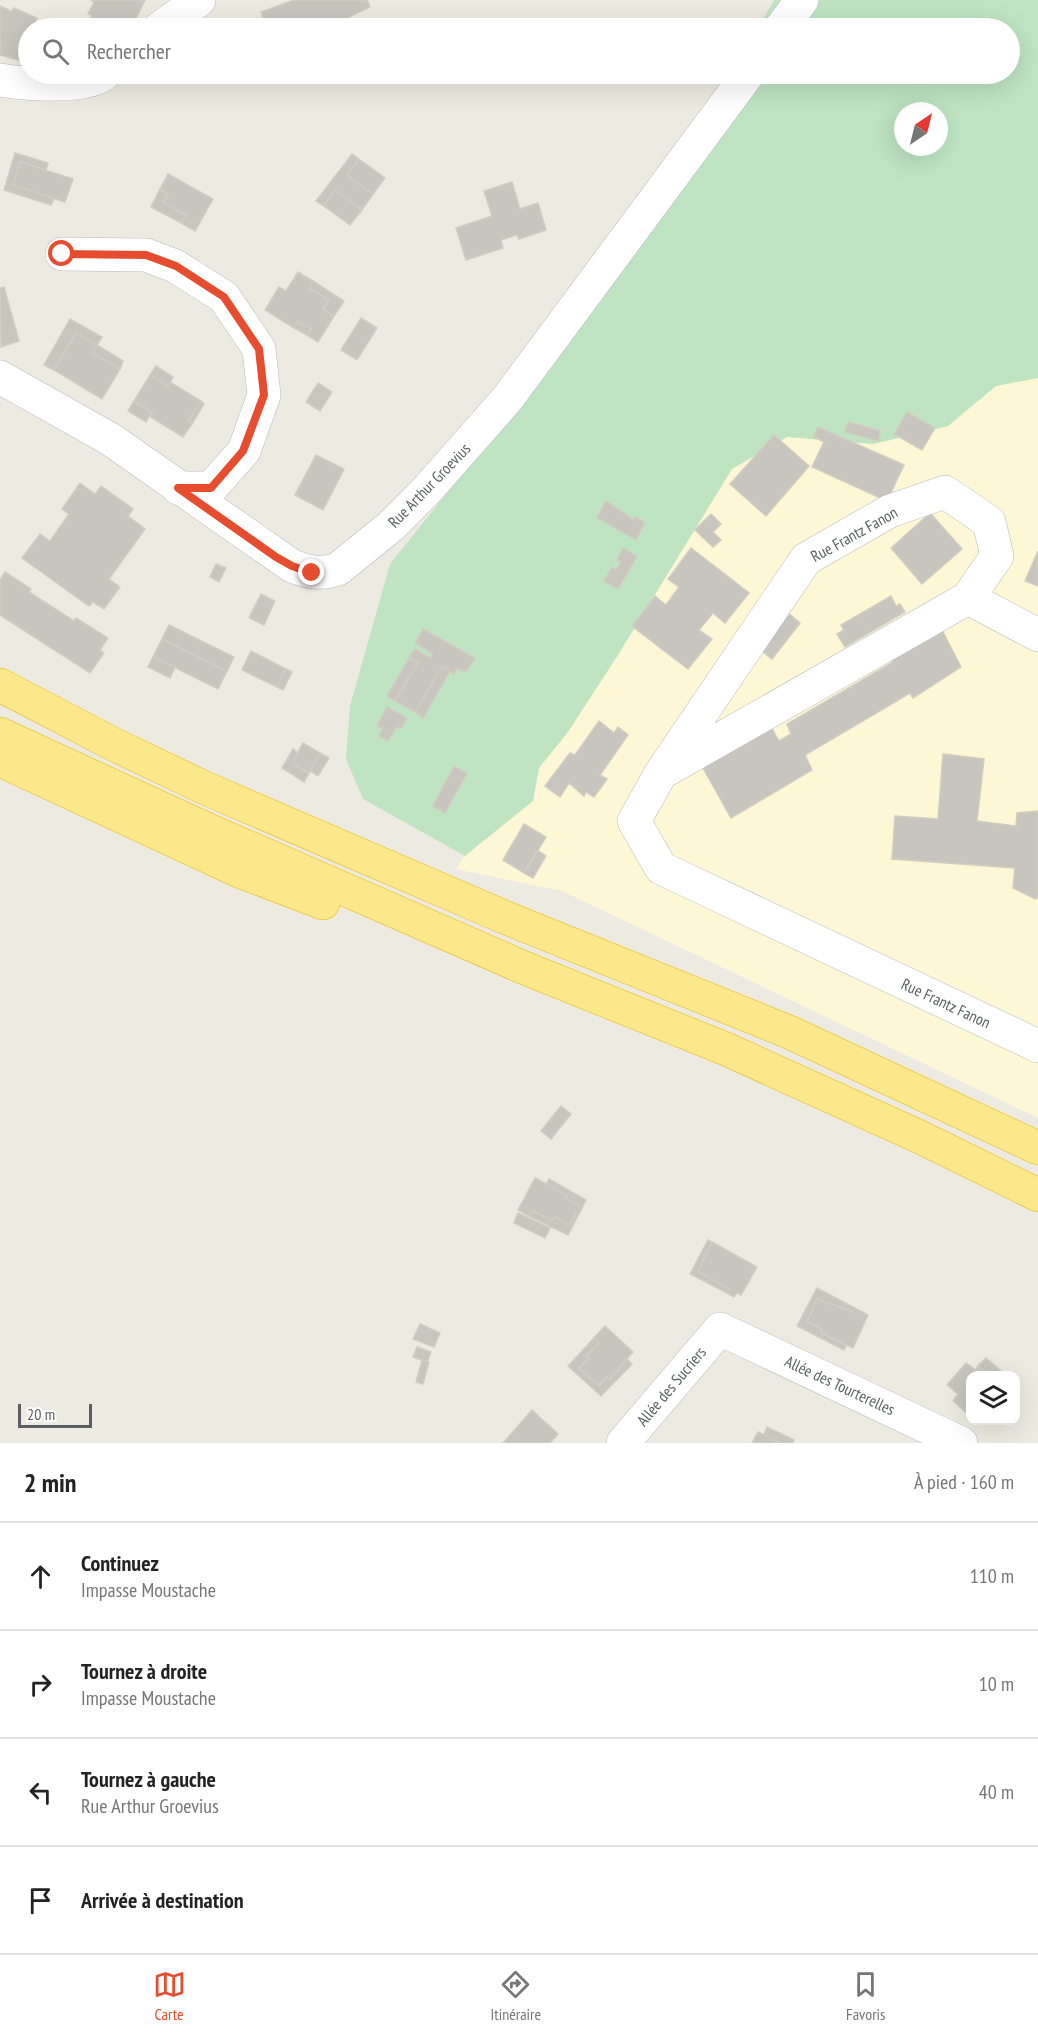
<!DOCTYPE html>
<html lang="fr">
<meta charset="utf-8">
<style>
body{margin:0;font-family:"PT Sans Narrow",sans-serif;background:#f6f6f6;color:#222}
.controls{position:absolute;right:18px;bottom:18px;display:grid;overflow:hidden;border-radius:12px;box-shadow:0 6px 24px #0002}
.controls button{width:54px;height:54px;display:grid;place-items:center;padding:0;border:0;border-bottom:2px solid #e0e0e0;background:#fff;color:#222;font:30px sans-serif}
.compass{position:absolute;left:894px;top:102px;width:54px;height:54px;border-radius:50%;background:#fff;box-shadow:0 6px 24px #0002;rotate:35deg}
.scale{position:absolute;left:18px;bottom:15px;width:74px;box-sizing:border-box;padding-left:6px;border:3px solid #5a5d62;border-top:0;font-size:16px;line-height:21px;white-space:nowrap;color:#5a5d62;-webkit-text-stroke:4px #fff;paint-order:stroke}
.stop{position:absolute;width:18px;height:18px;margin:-14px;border:4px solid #e64c2e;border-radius:50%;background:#fff}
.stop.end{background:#e64c2e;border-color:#fff;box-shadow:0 2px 6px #0008}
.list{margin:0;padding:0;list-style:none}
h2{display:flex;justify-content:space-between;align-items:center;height:78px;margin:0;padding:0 24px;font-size:26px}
h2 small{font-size:20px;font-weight:400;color:#767676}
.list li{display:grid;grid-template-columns:39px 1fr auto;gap:18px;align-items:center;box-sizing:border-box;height:108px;padding:0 24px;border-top:2px solid #e0e0e0}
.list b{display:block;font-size:22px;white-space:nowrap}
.list p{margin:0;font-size:20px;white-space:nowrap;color:#767676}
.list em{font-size:20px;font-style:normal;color:#767676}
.icon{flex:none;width:33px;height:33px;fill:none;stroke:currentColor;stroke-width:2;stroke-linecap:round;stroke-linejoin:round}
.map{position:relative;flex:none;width:1038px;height:1443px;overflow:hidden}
.search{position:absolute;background:#fff;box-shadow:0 6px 24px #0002;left:18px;right:18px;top:18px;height:66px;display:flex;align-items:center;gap:15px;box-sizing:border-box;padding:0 21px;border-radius:33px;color:#767676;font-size:22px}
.sheet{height:510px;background:#fff}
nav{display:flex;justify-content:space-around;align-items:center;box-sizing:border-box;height:84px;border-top:2px solid #e0e0e0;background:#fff;font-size:16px;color:#767676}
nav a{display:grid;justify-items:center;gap:3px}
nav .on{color:#e64c2e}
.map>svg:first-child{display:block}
.commercial{fill:#fdf7d6}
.green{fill:#bee4c1;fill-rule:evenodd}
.building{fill:#c8c5bf;stroke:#d1cdc0;stroke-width:1.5}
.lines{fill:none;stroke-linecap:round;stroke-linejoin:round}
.minor-casing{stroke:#b7b9be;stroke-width:34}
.highway-casing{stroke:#eab604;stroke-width:34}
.minor{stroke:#fff;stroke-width:33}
.highway{stroke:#fbe88a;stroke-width:33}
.route{stroke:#e64c2e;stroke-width:8}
.labels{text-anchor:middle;stroke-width:4.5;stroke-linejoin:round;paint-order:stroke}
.street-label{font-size:16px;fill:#5a5d62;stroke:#fff}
</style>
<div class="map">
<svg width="1038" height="1443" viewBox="0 0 1038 1443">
<rect width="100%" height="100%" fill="#edebe1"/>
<polygon class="commercial" points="1038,320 1038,1118 562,891 456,869 771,378"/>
<path class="green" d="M774,0H1038V378L996,386L948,426L873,444L787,437L732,469L618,655L568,732L539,768L533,801L465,856L363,799L346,759L350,706L390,564L538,379L732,74H1010V28H758ZM903,111H939V147H903Z"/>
<g class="building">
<polygon points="91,0 145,0 134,23 126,28 86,28 92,15 88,14 94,2"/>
<polygon points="294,0 367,0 370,7 347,18 349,23 336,28 267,28 261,12"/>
<polygon points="0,6 11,11 14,8 37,18 35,22 47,27 28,28 28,63 0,55"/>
<polygon points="15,153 48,163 46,170 20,162 13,185 54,198 51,205 4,190"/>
<polygon points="352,154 359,159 347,175 373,194 362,210 335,190 324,206 316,201"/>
<polygon points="359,159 385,178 373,194 347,175"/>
<polygon points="20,162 73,179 65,202 13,185"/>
<polygon points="168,174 213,199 195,231 181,223 186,215 163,202 168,194 160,189"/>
<polygon points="512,182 520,209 538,203 546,230 519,239 517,235 501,240 503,248 466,260 456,228 492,216 484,191"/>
<polygon points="160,189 168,194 163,202 186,215 181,223 151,207"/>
<polygon points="335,190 362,210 350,225 324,206"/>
<polygon points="298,272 313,281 309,288 329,300 323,309 334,316 318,342 307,335 311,329 298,321 294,328 265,310 279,287 286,291"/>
<polygon points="313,281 344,301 334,316 323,309 329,300 309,288"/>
<polygon points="4,287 19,341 1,347 0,288"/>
<polygon points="361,318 377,328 357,360 341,350"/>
<polygon points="70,319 102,337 97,345 76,333 54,370 44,365"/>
<polygon points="298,321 311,329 307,335 294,328"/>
<polygon points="76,333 97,345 92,353 120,369 102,399 54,370"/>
<polygon points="97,345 123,361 120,369 92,353"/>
<polygon points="156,366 173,377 168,386 150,375"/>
<polygon points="150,375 168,386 170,382 201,401 188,422 192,424 183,437 149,416 152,412 134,401"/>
<polygon points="318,383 332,392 320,411 306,402"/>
<polygon points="134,401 152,412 146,422 128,411"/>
<polygon points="201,401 204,404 192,424 188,422"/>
<polygon points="907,412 935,428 922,450 894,434"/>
<polygon points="848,422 881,431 878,441 845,432"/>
<polygon points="818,427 904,465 887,501 812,467 824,442 814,437"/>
<polygon points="774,435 809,466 766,516 730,484"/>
<polygon points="316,455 344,469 323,510 295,495"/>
<polygon points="80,483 95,494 101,486 133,509 128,516 145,529 109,579 120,587 104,609 93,602 89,606 22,558 40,534 50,541 69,514 62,509"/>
<polygon points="606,501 634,520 635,517 645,522 636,540 597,518"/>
<polygon points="930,513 962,549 922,584 891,548"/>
<polygon points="711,514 721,524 713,532 721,540 713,547 695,530"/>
<polygon points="623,548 637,556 618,589 604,581 612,567 616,570 621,562 617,560"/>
<polygon points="691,548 749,593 725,623 713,613 699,630 712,639 688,669 632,626 655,596 666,605 679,587 668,579"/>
<polygon points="1038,551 1038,586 1025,581"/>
<polygon points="216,564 226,568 219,582 210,577"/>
<polygon points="5,572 31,589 29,592 74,621 76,618 108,638 100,650 104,653 90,673 0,615 0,580"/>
<polygon points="261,594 275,601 264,625 249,618"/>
<polygon points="891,596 896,606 900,604 905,612 845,647 837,634 844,630 841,625"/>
<polygon points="787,612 800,623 772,659 758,648"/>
<polygon points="169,625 234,657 227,671 162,639"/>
<polygon points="941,628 961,667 913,698 910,693 805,755 812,770 731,818 703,768 771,727 779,741 791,734 787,724 893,662 890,658"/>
<polygon points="423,629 475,658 466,672 457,668 454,674 442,667 415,712 395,701 418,663 409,658 414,649 431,658 433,654 415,643"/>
<polygon points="162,639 227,671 218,689 153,657"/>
<polygon points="251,651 286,669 277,687 242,670"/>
<polygon points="153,657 175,667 170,678 148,667"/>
<polygon points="409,658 418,663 395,701 387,696"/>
<polygon points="442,667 450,671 423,718 415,712"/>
<polygon points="286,669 292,672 283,690 277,687"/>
<polygon points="387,707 407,718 401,729 396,727 388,741 379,736 383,729 377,726"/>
<polygon points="599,721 614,733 618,727 628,735 600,775 607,779 594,797 586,792 584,796 569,783 560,797 545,786 570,753 575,755"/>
<polygon points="303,743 320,753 309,773 292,763"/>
<polygon points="293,749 298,753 292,763 309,773 304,782 282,768"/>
<polygon points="320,753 329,758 318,776 310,771"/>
<polygon points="943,754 984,759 977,821 1016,826 1017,813 1038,811 1038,897 1035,899 1013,888 1015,868 892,859 895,816 938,819"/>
<polygon points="454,766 467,773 445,813 433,806"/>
<polygon points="524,824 546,837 524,873 503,860"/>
<polygon points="538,851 546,856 533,878 524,873"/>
<polygon points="561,1106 571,1114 551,1139 541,1131"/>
<polygon points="535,1178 567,1195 565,1198 580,1206 570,1225 555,1217 552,1221 533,1211 529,1216 518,1210"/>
<polygon points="549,1179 586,1200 568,1235 529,1216 533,1211 552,1221 555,1217 570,1225 580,1206 565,1198 567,1195 546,1184"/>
<polygon points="518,1213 550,1228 545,1238 514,1223"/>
<polygon points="708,1240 712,1242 698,1271 729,1289 727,1293 690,1274"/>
<polygon points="712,1242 757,1267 741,1295 737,1293 734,1297 727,1293 729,1289 698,1271"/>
<polygon points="817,1288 855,1308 853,1312 817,1299 807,1322 822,1329 821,1333 846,1345 844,1350 797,1326"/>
<polygon points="817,1299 853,1312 855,1308 868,1315 853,1348 821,1333 822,1329 807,1322"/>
<polygon points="420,1324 440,1333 434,1347 413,1339"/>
<polygon points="605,1326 633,1352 610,1379 606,1376 599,1386 579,1368 588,1359 586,1356 599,1343 594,1338"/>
<polygon points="594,1338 599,1343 586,1356 588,1359 579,1368 599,1386 606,1376 610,1379 627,1359 632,1364 601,1396 568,1366"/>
<polygon points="417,1347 431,1352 427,1362 413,1357"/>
<polygon points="986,1358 1007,1376 990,1376 978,1366"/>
<polygon points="422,1360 429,1362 423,1384 416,1382"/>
<polygon points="966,1363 976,1370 978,1366 990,1376 970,1376 970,1416 953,1401 958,1394 947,1385"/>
<polygon points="532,1410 558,1434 550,1443 503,1443"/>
<polygon points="767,1427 794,1440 793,1443 780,1443 764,1435"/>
<polygon points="758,1432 780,1443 752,1443"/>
</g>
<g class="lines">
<defs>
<g id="minor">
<polyline points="160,28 199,0"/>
<polyline points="781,28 802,0"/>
<path d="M0,80C25,84 85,89 104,74"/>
<polyline points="62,254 146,255 175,266 224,297 259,349 264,395 244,451 211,488 178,488"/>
<path d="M0,377L110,439L292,566C308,572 321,575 338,569L391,526L426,491L508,398L748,74"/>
<polyline points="968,598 1038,635"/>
<polyline points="661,773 968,598 997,556 989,522 945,492 890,511 806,559 661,773 634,821 661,868 1038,1046"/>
<polyline points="623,1443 720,1329 961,1443"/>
</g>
<g id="highway">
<polyline points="0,685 115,745 205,788 504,917 789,1032 1038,1148"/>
<polyline points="0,734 204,828 527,969 726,1049 920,1137 1038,1195"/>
<polyline points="0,760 239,871 323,903"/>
</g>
</defs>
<use href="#minor" class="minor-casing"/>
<use href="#highway" class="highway-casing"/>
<use href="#minor" class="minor"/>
<use href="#highway" class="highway"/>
</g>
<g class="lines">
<polyline class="route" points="62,254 146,255 176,266 224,297 259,349 264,395 243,451 211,488 178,488 276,557 292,566 312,573"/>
</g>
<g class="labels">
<g class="street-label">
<text transform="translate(429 485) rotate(-46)" y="6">Rue Arthur Groevius</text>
<text transform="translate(854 534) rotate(-29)" y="6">Rue Frantz Fanon</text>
<text transform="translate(946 1003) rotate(25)" y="6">Rue Frantz Fanon</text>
<text transform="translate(840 1385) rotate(25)" y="6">Allée des Tourterelles</text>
<text transform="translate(671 1386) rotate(-50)" y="6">Allée des Sucriers</text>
</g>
</g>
</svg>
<div class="controls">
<button><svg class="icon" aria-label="layers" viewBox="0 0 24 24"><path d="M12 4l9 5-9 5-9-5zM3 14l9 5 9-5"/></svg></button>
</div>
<svg class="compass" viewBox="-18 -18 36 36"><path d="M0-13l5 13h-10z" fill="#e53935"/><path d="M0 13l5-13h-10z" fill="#767676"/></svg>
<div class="scale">20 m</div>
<div class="stop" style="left:62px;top:254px"></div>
<div class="stop end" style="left:312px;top:573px"></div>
<div class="search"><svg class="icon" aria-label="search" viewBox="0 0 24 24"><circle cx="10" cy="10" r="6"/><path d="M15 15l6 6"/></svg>Rechercher</div>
</div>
<section class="sheet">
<h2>2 min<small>À pied · 160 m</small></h2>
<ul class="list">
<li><svg class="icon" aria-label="ahead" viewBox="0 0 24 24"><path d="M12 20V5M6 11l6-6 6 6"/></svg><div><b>Continuez</b><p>Impasse Moustache</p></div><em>110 m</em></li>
<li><svg class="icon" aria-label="right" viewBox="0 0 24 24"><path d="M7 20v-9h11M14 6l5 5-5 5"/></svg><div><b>Tournez à droite</b><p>Impasse Moustache</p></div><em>10 m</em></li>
<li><svg class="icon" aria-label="left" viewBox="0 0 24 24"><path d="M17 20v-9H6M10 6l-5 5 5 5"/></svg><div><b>Tournez à gauche</b><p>Rue Arthur Groevius</p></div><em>40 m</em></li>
<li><svg class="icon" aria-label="arrive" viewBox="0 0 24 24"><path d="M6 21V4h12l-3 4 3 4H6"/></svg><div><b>Arrivée à destination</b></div></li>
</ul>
</section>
<nav>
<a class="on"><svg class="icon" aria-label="map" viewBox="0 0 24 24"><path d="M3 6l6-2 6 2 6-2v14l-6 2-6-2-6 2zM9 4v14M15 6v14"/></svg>Carte</a>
<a><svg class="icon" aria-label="directions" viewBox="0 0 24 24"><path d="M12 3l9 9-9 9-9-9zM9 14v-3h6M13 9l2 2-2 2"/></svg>Itinéraire</a>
<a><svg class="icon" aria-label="saved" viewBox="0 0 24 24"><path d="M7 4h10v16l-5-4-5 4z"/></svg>Favoris</a>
</nav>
